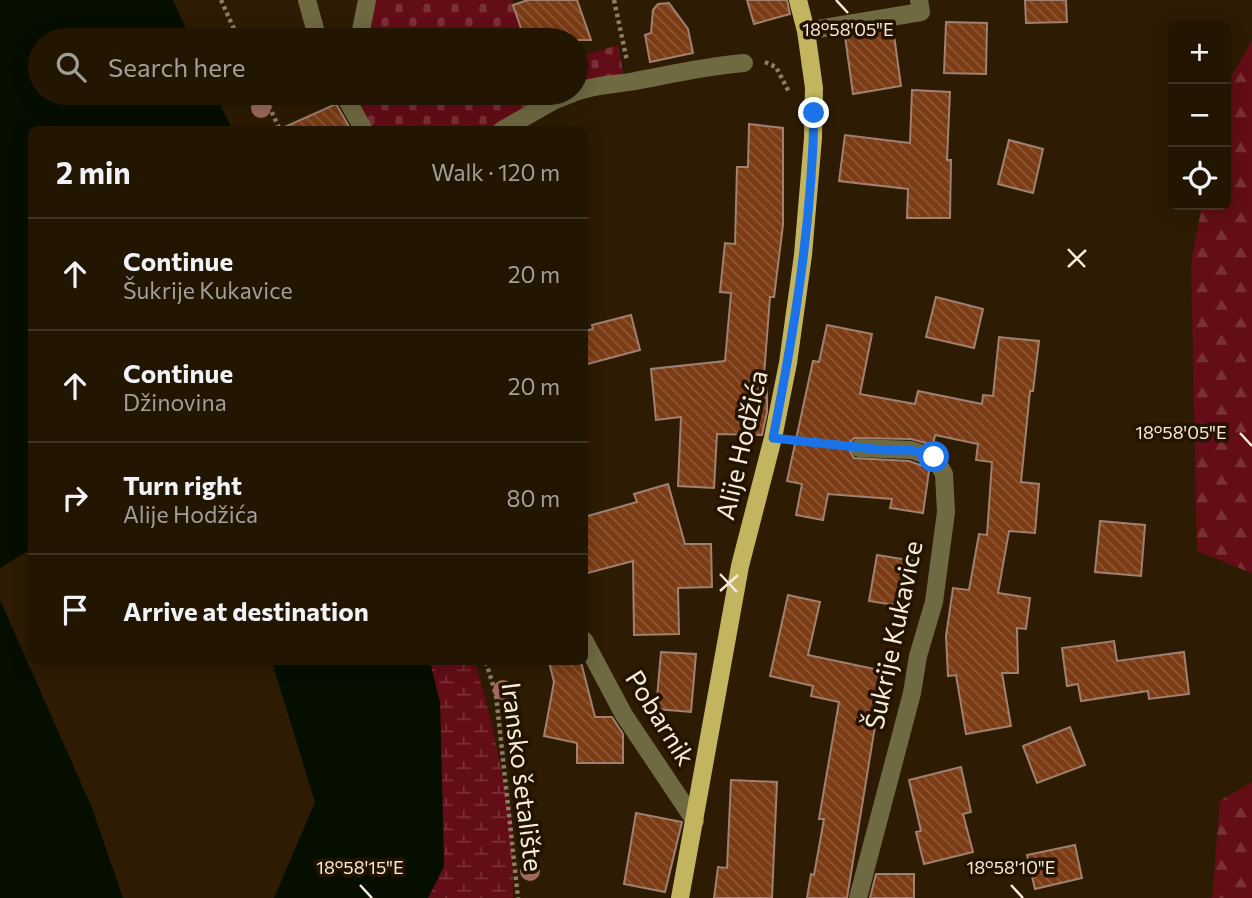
<!DOCTYPE html>
<meta charset="utf-8">
<style>
body{margin:0;font-family:Commissioner,sans-serif;background:#2e2211;color:#f1f3f6}
.controls{position:absolute;right:21px;top:21px;display:grid;overflow:hidden;border-radius:10px;box-shadow:0 4px 18px #0003}
.controls button{width:63px;height:63px;display:grid;place-items:center;padding:0;border:0;border-bottom:2px solid #3f3424;background:#221502;color:#f1f3f6;font:35px sans-serif}
.stop{position:absolute;width:21px;height:21px;margin:-16px;border:5px solid #1a73e8;border-radius:50%;background:#fff}
.stop.end{background:#1a73e8;border-color:#fff;box-shadow:0 2px 7px #0008}
.list{margin:0;padding:0;list-style:none}
h2{display:flex;justify-content:space-between;align-items:center;height:91px;margin:0;padding:0 28px;font-size:30px}
h2 small{font-size:23px;font-weight:400;color:#a29f99}
.list li{display:grid;grid-template-columns:46px 1fr auto;gap:21px;align-items:center;box-sizing:border-box;height:112px;padding:0 28px;border-top:2px solid #3f3424}
.list b{display:block;font-size:26px;white-space:nowrap}
.list p{margin:0;font-size:23px;white-space:nowrap;color:#a29f99}
.list em{font-size:23px;font-style:normal;color:#a29f99}
.icon{flex:none;width:38px;height:38px;fill:none;stroke:currentColor;stroke-width:2;stroke-linecap:round;stroke-linejoin:round}
.map{position:relative;flex:none;width:1252px;height:898px;overflow:hidden}
.search{position:absolute;background:#221502;box-shadow:0 4px 18px #0003;left:28px;top:28px;width:560px;height:77px;display:flex;align-items:center;gap:18px;box-sizing:border-box;padding:0 24px;border-radius:38px;color:#a29f99;font-size:26px}
.panel{position:absolute;background:#221502;box-shadow:0 4px 18px #0003;left:28px;top:126px;width:560px;height:539px;border-radius:10px}
.map>svg:first-child{display:block}
.forest{fill:url(#forest-firs)}
.wetland{fill:url(#wetland-marsh)}
.cemetery{fill:url(#cemetery-stones)}
.water{fill:#060e00}
.building{fill:url(#building-back-hatch);stroke:#a08070;stroke-width:2}
.lines{fill:none;stroke-linecap:round;stroke-linejoin:round}
.path{stroke:#8b7d69;stroke-width:4.5;stroke-dasharray:3.5 3.5;stroke-linecap:butt}
.minor{stroke:#706a42;stroke-width:18}
.major{stroke:#c3b55f;stroke-width:18}
.tree{fill:#9d6a5c}
.route{stroke:#1a73e8;stroke-width:9}
.ticks{fill:none;stroke:#f6ebdc;stroke-width:2.5}
.labels{text-anchor:middle;stroke-width:7;stroke-linejoin:round;paint-order:stroke}
.street-label{font-size:26px;fill:#f6ebdc;stroke:#231300}
.ticks-label{font-size:18px;text-anchor:middle;fill:#f6ebdc;stroke:#231300;stroke-width:7;stroke-linejoin:round;paint-order:stroke}
</style>
<div class="map">
<svg width="1252" height="898" viewBox="0 0 1252 898">
<defs>
<pattern id="forest-firs" width="22" height="20" patternUnits="userSpaceOnUse" patternTransform="scale(1.75)"><rect width="22" height="20" fill="#630d16"/><path d="M5 1l3.5 6h-7zM16 11l3.5 6h-7z" fill="#7a3037"/></pattern>
<pattern id="wetland-marsh" width="20" height="14" patternUnits="userSpaceOnUse" patternTransform="scale(1.75)"><rect width="20" height="14" fill="#630d16"/><path d="M1 5h8M5 5V1M11 12h8M15 12V8" fill="none" stroke="#7a3037"/></pattern>
<pattern id="cemetery-stones" width="16" height="16" patternUnits="userSpaceOnUse" patternTransform="scale(1.75)"><rect width="16" height="16" fill="#630d16"/><path d="M2 7V4a2 2 0 0 1 4 0v3zM10 15v-3a2 2 0 0 1 4 0v3z" fill="#7a3037"/></pattern>
<pattern id="building-back-hatch" width="6" height="6" patternUnits="userSpaceOnUse" patternTransform="scale(1.75)"><rect width="6" height="6" fill="#7b3c15"/><path d="M-1 5l2 2M0 0l6 6M5-1l2 2" fill="none" stroke="#8e5836"/></pattern>
</defs>
<rect width="100%" height="100%" fill="#2d1c03"/>
<g class="forest">
<polygon points="1252,40 1252,573 1197,551 1191,263 1202,205 1226,205 1226,86"/>
<polygon points="1252,782 1252,898 1212,898 1220,801"/>
</g>
<polygon class="wetland" points="430,662 475,662 490,716 512,819 513,898 428,898 444,866 440,703"/>
<g class="cemetery">
<polygon points="367,0 512,0 525,40 361,40"/>
<polygon points="618,45 624,78 576,87 576,58"/>
<polygon points="355,93 567,93 502,130 366,129 357,115"/>
</g>
<g class="water">
<polygon points="0,0 173,0 191,40 40,40 40,93 215,93 232,129 32,130 31,549 0,568"/>
<polygon points="0,600 92,808 123,898 0,898"/>
<polygon points="272,662 430,662 440,703 444,866 428,898 274,898 315,802"/>
</g>
<g class="building">
<polygon points="528,0 577,0 591,40 525,40 513,5"/>
<polygon points="747,0 787,0 790,14 754,24"/>
<polygon points="1025,0 1066,0 1067,22 1026,23"/>
<polygon points="669,3 688,29 693,53 650,62 645,35 651,33 653,10 658,4"/>
<polygon points="946,22 987,23 986,74 944,73"/>
<polygon points="893,28 901,86 853,94 845,36"/>
<polygon points="912,90 950,92 947,160 951,160 950,218 907,218 908,189 839,181 845,135 910,143"/>
<polygon points="336,104 351,130 278,130"/>
<polygon points="749,124 783,128 783,225 774,297 770,297 763,388 767,388 767,412 762,435 717,434 714,488 678,486 681,417 656,420 651,369 725,361 731,293 720,292 725,243 735,244 737,167 748,167"/>
<polygon points="1009,140 1043,149 1033,193 998,184"/>
<polygon points="936,297 983,309 974,348 926,337"/>
<polygon points="631,315 640,350 584,365 584,331 593,329 592,325"/>
<polygon points="827,325 872,334 860,394 915,404 918,391 982,404 983,395 993,396 999,337 1039,341 1033,391 1030,391 1021,482 1039,484 1035,533 1009,531 998,593 1030,598 1026,629 1017,628 1018,673 1002,673 1011,726 966,734 956,675 948,676 946,636 953,588 969,590 979,534 987,535 992,462 976,460 978,444 935,435 933,445 911,439 854,438 849,443 848,448 854,458 909,461 926,467 929,471 923,513 890,508 892,499 828,494 823,520 796,515 802,484 787,481 813,361 819,362"/>
<polygon points="668,484 685,544 711,544 712,587 678,588 679,634 634,635 633,561 584,574 584,517 637,502 634,494"/>
<polygon points="1100,521 1145,525 1141,576 1095,572"/>
<polygon points="877,555 915,561 907,607 869,601"/>
<polygon points="788,595 820,602 808,655 884,671 847,898 807,898 811,874 814,875 824,819 819,819 839,702 811,696 813,686 770,676"/>
<polygon points="1114,641 1117,661 1184,652 1189,694 1149,699 1148,691 1081,701 1078,684 1067,686 1062,648"/>
<polygon points="661,652 696,654 691,712 656,709"/>
<polygon points="549,662 581,662 595,717 612,717 623,734 623,763 577,763 577,743 544,736 554,682"/>
<polygon points="1070,727 1085,765 1037,783 1023,746"/>
<polygon points="961,767 971,812 963,814 973,852 924,864 916,832 921,831 909,780"/>
<polygon points="731,780 777,782 772,898 714,898 718,867 727,868"/>
<polygon points="636,813 682,822 665,892 624,884"/>
<polygon points="1075,845 1082,878 1035,889 1027,855"/>
<polygon points="876,874 914,874 914,898 870,898"/>
</g>
<g class="lines">
<g class="path">
<polyline points="221,0 239,40"/>
<polyline points="614,0 627,61"/>
<polyline points="765,62 776,67 789,92"/>
<polyline points="263,93 280,130"/>
<polyline points="793,441 837,446"/>
<polyline points="486,662 496,695 518,898"/>
</g>
<g class="minor">
<polyline points="307,0 318,40"/>
<polyline points="806,31 921,12 919,0"/>
<polyline points="359,40 367,0"/>
<path d="M576,92C595,84 615,85 635,81C672,74 707,66 744,63"/>
<polyline points="343,93 364,130"/>
<polyline points="502,130 555,100 573,93"/>
<polyline points="584,640 624,715 695,821"/>
<polyline points="858,898 912,693 918,656 934,602 946,512 944,474 934,457 911,450 859,448"/>
</g>
<polyline class="major" points="680,898 740,566 773,438 788,363 803,255 813,138 814,88 806,31 798,0"/>
</g>
<g class="tree">
<circle cx="261" cy="108" r="10"/>
<circle cx="503" cy="690" r="10"/>
<circle cx="530" cy="871" r="10"/>
</g>
<g class="lines">
<path class="route" d="M814,113C812,222 794,332 773,438L884,450H911L934,457"/>
</g>
<path class="ticks" d="M836,0L848,13M1068,249L1085,267M1068,267L1086,250M1240,433L1252,446M720,574L737,592M720,591L738,575M360,885L372,898M1011,885L1023,898"/>
<g class="labels">
<g class="street-label">
<text transform="translate(742 445) rotate(-77)" y="9">Alije Hodžića</text>
<text transform="translate(894 635) rotate(-78)" y="9">Šukrije Kukavice</text>
<text transform="translate(660 718) rotate(58)" y="9">Pobarnik</text>
<text transform="translate(522 777) rotate(83)" y="9">Iransko šetalište</text>
</g>
</g>
<g class="ticks-label">
<text x="848" y="36">18°58'05"E</text>
<text x="1181" y="439">18°58'05"E</text>
<text x="360" y="874">18°58'15"E</text>
<text x="1011" y="874">18°58'10"E</text>
</g>
</svg>
<div class="controls">
<button>+</button>
<button>−</button>
<button><svg class="icon" aria-label="locate" viewBox="0 0 24 24"><circle cx="12" cy="12" r="6"/><path d="M12 2v4M12 18v4M2 12h4M18 12h4"/></svg></button>
</div>
<div class="stop" style="left:934px;top:457px"></div>
<div class="stop end" style="left:814px;top:113px"></div>
<div class="search"><svg class="icon" aria-label="search" viewBox="0 0 24 24"><circle cx="10" cy="10" r="6"/><path d="M15 15l6 6"/></svg>Search here</div>
<section class="panel">
<h2>2 min<small>Walk · 120 m</small></h2>
<ul class="list">
<li><svg class="icon" aria-label="ahead" viewBox="0 0 24 24"><path d="M12 20V5M6 11l6-6 6 6"/></svg><div><b>Continue</b><p>Šukrije Kukavice</p></div><em>20 m</em></li>
<li><svg class="icon" aria-label="ahead" viewBox="0 0 24 24"><path d="M12 20V5M6 11l6-6 6 6"/></svg><div><b>Continue</b><p>Džinovina</p></div><em>20 m</em></li>
<li><svg class="icon" aria-label="right" viewBox="0 0 24 24"><path d="M7 20v-9h11M14 6l5 5-5 5"/></svg><div><b>Turn right</b><p>Alije Hodžića</p></div><em>80 m</em></li>
<li><svg class="icon" aria-label="arrive" viewBox="0 0 24 24"><path d="M6 21V4h12l-3 4 3 4H6"/></svg><div><b>Arrive at destination</b></div></li>
</ul>
</section>
</div>
